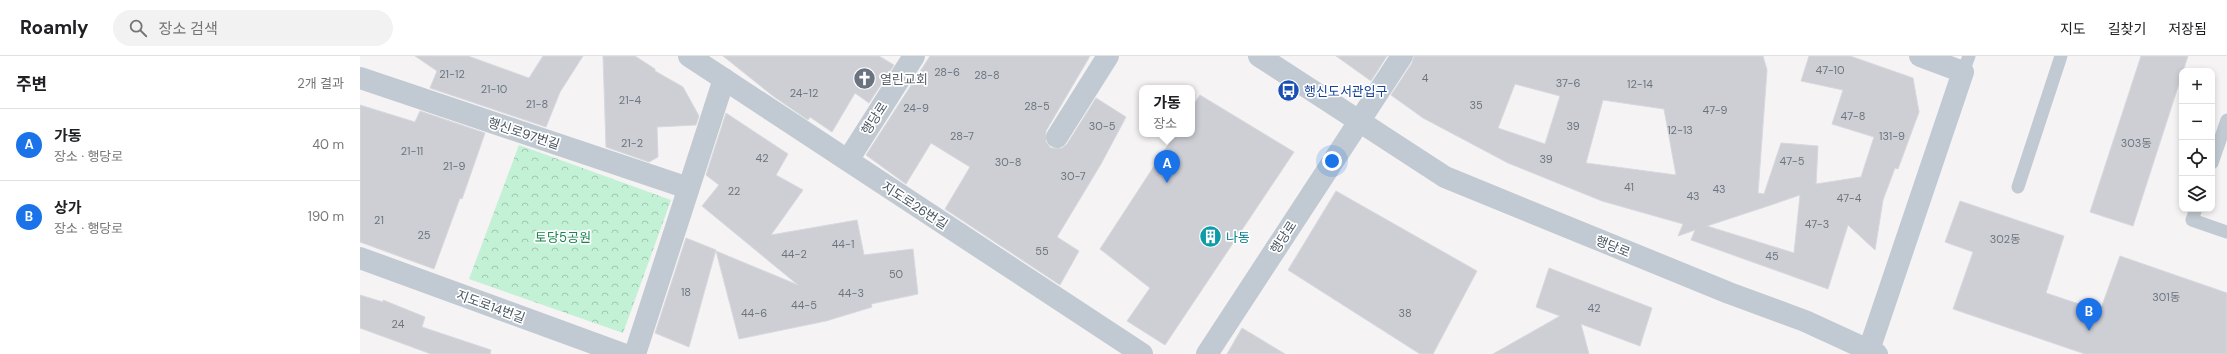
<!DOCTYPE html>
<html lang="ko">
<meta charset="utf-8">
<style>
body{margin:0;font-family:"DM Sans","Noto Sans KR",sans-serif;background:#f2f2f2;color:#202124}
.controls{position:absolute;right:12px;top:12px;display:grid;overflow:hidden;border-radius:8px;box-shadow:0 2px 6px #0003}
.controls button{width:36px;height:36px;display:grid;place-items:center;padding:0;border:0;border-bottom:1px solid #e0e0e0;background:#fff;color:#202124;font:20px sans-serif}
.you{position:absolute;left:972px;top:105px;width:14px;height:14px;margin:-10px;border:3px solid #fff;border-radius:50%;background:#1a73e8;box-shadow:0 0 0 6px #1a73e833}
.badge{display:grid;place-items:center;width:26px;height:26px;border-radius:50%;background:#1a73e8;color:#fff;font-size:13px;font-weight:700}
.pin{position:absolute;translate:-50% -33px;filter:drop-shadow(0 1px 2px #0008)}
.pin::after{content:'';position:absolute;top:21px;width:14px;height:12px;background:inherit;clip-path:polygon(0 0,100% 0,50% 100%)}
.popup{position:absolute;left:779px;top:29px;width:56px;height:52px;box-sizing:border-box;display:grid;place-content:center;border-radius:8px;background:#fff;filter:drop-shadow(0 1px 3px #0005);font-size:13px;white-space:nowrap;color:#757577}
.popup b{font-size:15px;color:#202124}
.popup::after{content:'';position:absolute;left:50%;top:100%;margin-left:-8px;border:8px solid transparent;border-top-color:#fff}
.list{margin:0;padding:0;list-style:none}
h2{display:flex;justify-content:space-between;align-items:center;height:52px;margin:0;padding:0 16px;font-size:17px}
h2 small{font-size:13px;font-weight:400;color:#757577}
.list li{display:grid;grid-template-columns:26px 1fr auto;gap:12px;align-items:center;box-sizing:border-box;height:72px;padding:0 16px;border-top:1px solid #e0e0e0}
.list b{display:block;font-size:15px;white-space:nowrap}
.list p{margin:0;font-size:13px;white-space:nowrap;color:#757577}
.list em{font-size:13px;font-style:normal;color:#757577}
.icon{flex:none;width:22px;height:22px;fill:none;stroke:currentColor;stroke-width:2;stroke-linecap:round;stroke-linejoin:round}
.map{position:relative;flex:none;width:1867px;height:298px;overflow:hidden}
header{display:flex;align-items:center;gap:24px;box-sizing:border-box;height:56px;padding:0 20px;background:#fff;border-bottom:1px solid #e0e0e0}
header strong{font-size:19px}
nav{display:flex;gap:22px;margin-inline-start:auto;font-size:14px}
.search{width:280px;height:36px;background:#f2f2f2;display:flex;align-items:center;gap:10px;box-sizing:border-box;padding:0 14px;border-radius:22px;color:#757577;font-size:15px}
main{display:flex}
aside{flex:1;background:#fff}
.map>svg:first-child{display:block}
.park{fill:url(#park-crowns)}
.building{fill:#cdcfd5;stroke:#d7d9de;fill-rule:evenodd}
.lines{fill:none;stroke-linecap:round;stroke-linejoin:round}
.service{stroke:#c1cad2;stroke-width:13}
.minor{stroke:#c1cad2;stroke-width:22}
.tertiary{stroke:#c1cad2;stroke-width:22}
.labels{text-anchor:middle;stroke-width:3.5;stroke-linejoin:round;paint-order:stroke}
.number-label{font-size:11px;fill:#6b747e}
.worship-label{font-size:13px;fill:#5b616d;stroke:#fff;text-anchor:start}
.transit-label{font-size:13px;fill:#164399;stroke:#fff;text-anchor:start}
.street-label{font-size:13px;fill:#4a5661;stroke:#fff}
.park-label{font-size:13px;fill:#17864f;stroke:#fff}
.culture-label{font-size:13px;fill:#0d838f;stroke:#fff;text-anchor:start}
</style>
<header>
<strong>Roamly</strong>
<div class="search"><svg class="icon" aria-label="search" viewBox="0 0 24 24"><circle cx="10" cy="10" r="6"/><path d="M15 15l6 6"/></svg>장소 검색</div>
<nav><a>지도</a><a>길찾기</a><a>저장됨</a></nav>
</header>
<main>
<aside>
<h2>주변<small>2개 결과</small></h2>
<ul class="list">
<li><span class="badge">A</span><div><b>가동</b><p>장소 · 행당로</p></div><em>40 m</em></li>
<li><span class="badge">B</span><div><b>상가</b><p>장소 · 행당로</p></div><em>190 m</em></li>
</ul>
</aside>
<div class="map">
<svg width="1867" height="298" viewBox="0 0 1867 298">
<defs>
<pattern id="park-crowns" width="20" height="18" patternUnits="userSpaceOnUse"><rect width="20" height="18" fill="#c3f1d5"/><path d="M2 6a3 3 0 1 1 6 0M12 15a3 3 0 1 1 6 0" fill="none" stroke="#a0c6b0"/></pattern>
</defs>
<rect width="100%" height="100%" fill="#f5f3f3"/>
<polygon class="park" points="159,89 311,144 263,277 109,223"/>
<g class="building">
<polygon points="55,0 108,0 169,22 183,0 223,0 200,36 186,71 70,32 77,15"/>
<polygon points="243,0 275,0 295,13 295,15 323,31 339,60 336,69 297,71 298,101 289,106 246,91"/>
<polygon points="363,0 519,0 534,9 509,47 495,37 472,76 450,61 448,64 413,40"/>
<polygon points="570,0 730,0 686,75 686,86 691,92 702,92 707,88 736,42 766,61 741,108 697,181 719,195 700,229 585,153 610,111 571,87 546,128 506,99"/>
<polygon points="976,0 1027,0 1011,25"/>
<path d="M1054,0H1403L1407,14L1398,137L1404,138L1421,87L1458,90L1456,128L1501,121L1514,81L1472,68L1483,34L1441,25L1449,0H1490L1553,22L1559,56L1538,113L1535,112L1523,144L1515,194L1488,169L1468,233L1331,184L1335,174L1318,180L1323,168L1242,145L1148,107L1063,62L1031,39L1052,7ZM1155,28L1200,40L1185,88L1138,72ZM1243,44L1304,53L1316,119L1226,107ZM1440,139L1434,197L1347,170L1411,149Z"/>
<polygon points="1781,0 1828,0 1773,170 1730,156"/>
<polygon points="840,39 934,96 805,289 767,265 790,232 740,193 815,78 832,78 832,51"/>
<polygon points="0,49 55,66 60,55 125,77 102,143 100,142 74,213 0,186"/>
<polygon points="366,57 428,98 416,119 443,134 411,179 497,164 504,199 553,193 558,238 511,248 512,251 466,265 379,283 356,195 438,229 342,150 359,129 346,119"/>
<polygon points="976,135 1117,215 1073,298 1060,298 928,214"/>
<polygon points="1600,145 1704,180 1686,237 1740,255 1760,200 1867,237 1867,298 1725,298 1593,253 1613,196 1585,186"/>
<polygon points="326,182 356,194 329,291 295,277"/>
<polygon points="1189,212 1292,252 1280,290 1221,268 1229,298 1133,298 1200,260 1176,251"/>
<polygon points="0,239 23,246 23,244 65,261 62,271 131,294 130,298 71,298 0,272"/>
<polygon points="882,272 925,298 867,298"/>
</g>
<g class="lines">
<g class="service">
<polyline points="1603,16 1609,0"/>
<polyline points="1852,107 1867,64"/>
<polyline points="1658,131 1701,0"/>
<polyline points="1836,153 1832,164 1867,176"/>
</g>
<g class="minor">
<polyline points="329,0 782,298"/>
<polyline points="0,22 328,132"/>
<polyline points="697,81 748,0"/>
<polyline points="488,104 554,0"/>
<polyline points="0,202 263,298"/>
<polyline points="1509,294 1603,16 1560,0"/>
<polyline points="275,298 364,23"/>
<polyline points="847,298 1042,0"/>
</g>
<polyline class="tertiary" points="899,0 1085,121 1369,237 1445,265 1517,298"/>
</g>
<defs>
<symbol id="church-disc" viewBox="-11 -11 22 22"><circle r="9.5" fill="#6b7280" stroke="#fff"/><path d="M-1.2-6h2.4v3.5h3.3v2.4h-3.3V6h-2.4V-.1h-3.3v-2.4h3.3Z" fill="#fff"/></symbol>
<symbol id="bus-disc" viewBox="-11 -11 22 22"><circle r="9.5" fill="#1a4fb4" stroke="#fff"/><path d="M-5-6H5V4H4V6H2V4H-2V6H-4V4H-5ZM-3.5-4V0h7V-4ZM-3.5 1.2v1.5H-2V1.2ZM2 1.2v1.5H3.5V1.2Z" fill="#fff"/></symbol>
<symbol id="building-disc" viewBox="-11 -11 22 22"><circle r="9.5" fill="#0f9aa8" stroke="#fff"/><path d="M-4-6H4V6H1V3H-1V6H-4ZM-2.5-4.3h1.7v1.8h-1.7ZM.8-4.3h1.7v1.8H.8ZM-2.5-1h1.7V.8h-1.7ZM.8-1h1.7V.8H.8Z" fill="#fff"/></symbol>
</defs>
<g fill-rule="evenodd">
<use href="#church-disc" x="492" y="10" width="25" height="25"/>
<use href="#bus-disc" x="916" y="22" width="25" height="25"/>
<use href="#building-disc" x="838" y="168" width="25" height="25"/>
</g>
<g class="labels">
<g class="number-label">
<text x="1470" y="18">47-10</text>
<text x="587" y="20">28-6</text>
<text x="92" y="22">21-12</text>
<text x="627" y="23">28-8</text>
<text x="1065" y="26">4</text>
<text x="1208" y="31">37-6</text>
<text x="1280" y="32">12-14</text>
<text x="134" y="37">21-10</text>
<text x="444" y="41">24-12</text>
<text x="270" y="48">21-4</text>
<text x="177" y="52">21-8</text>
<text x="1116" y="53">35</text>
<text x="677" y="54">28-5</text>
<text x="556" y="56">24-9</text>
<text x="1355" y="58">47-9</text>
<text x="1493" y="64">47-8</text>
<text x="742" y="74">30-5</text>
<text x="1213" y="74">39</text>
<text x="1320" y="78">12-13</text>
<text x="602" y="84">28-7</text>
<text x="1532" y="84">131-9</text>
<text x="272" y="91">21-2</text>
<text x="1776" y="91">303동</text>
<text x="52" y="99">21-11</text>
<text x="402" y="106">42</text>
<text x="1186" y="107">39</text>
<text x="1432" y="109">47-5</text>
<text x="648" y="110">30-8</text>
<text x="94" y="114">21-9</text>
<text x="713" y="124">30-7</text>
<text x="1269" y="135">41</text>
<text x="1359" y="137">43</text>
<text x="374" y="139">22</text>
<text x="1333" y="144">43</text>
<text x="1489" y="146">47-4</text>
<text x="19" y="168">21</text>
<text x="1457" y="172">47-3</text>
<text x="64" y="183">25</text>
<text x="1645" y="187">302동</text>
<text x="483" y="192">44-1</text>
<text x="682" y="199">55</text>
<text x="434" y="202">44-2</text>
<text x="1412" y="204">45</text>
<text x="536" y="222">50</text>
<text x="326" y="240">18</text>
<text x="491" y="241">44-3</text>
<text x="1806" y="245">301동</text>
<text x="444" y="253">44-5</text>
<text x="1234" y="256">42</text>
<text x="394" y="261">44-6</text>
<text x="1045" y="261">38</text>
<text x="38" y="272">24</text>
</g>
<g class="worship-label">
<text x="520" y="28">열린교회</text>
</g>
<g class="transit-label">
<text x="944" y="40">행신도서관입구</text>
</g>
<g class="street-label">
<text transform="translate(514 62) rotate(-57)" y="5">행당로</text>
<text transform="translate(164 77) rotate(18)" y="5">행신로97번길</text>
<text transform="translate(555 149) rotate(33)" y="5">지도로26번길</text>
<text transform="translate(923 181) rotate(-57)" y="5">행당로</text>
<text transform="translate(1253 190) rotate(22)" y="5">행당로</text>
<text transform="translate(131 250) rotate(20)" y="5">지도로14번길</text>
</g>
<g class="park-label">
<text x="203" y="186">토당5공원</text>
</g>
<g class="culture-label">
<text x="866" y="186">나동</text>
</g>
</g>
</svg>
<div class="controls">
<button>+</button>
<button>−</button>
<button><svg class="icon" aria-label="locate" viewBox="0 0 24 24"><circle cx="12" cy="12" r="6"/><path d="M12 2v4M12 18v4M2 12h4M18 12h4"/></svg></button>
<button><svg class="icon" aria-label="layers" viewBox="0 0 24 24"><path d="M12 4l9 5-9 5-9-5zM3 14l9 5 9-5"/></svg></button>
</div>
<div class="you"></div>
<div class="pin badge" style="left:807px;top:127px">A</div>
<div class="popup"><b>가동</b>장소</div>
<div class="pin badge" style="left:1729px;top:275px">B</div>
</div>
</main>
